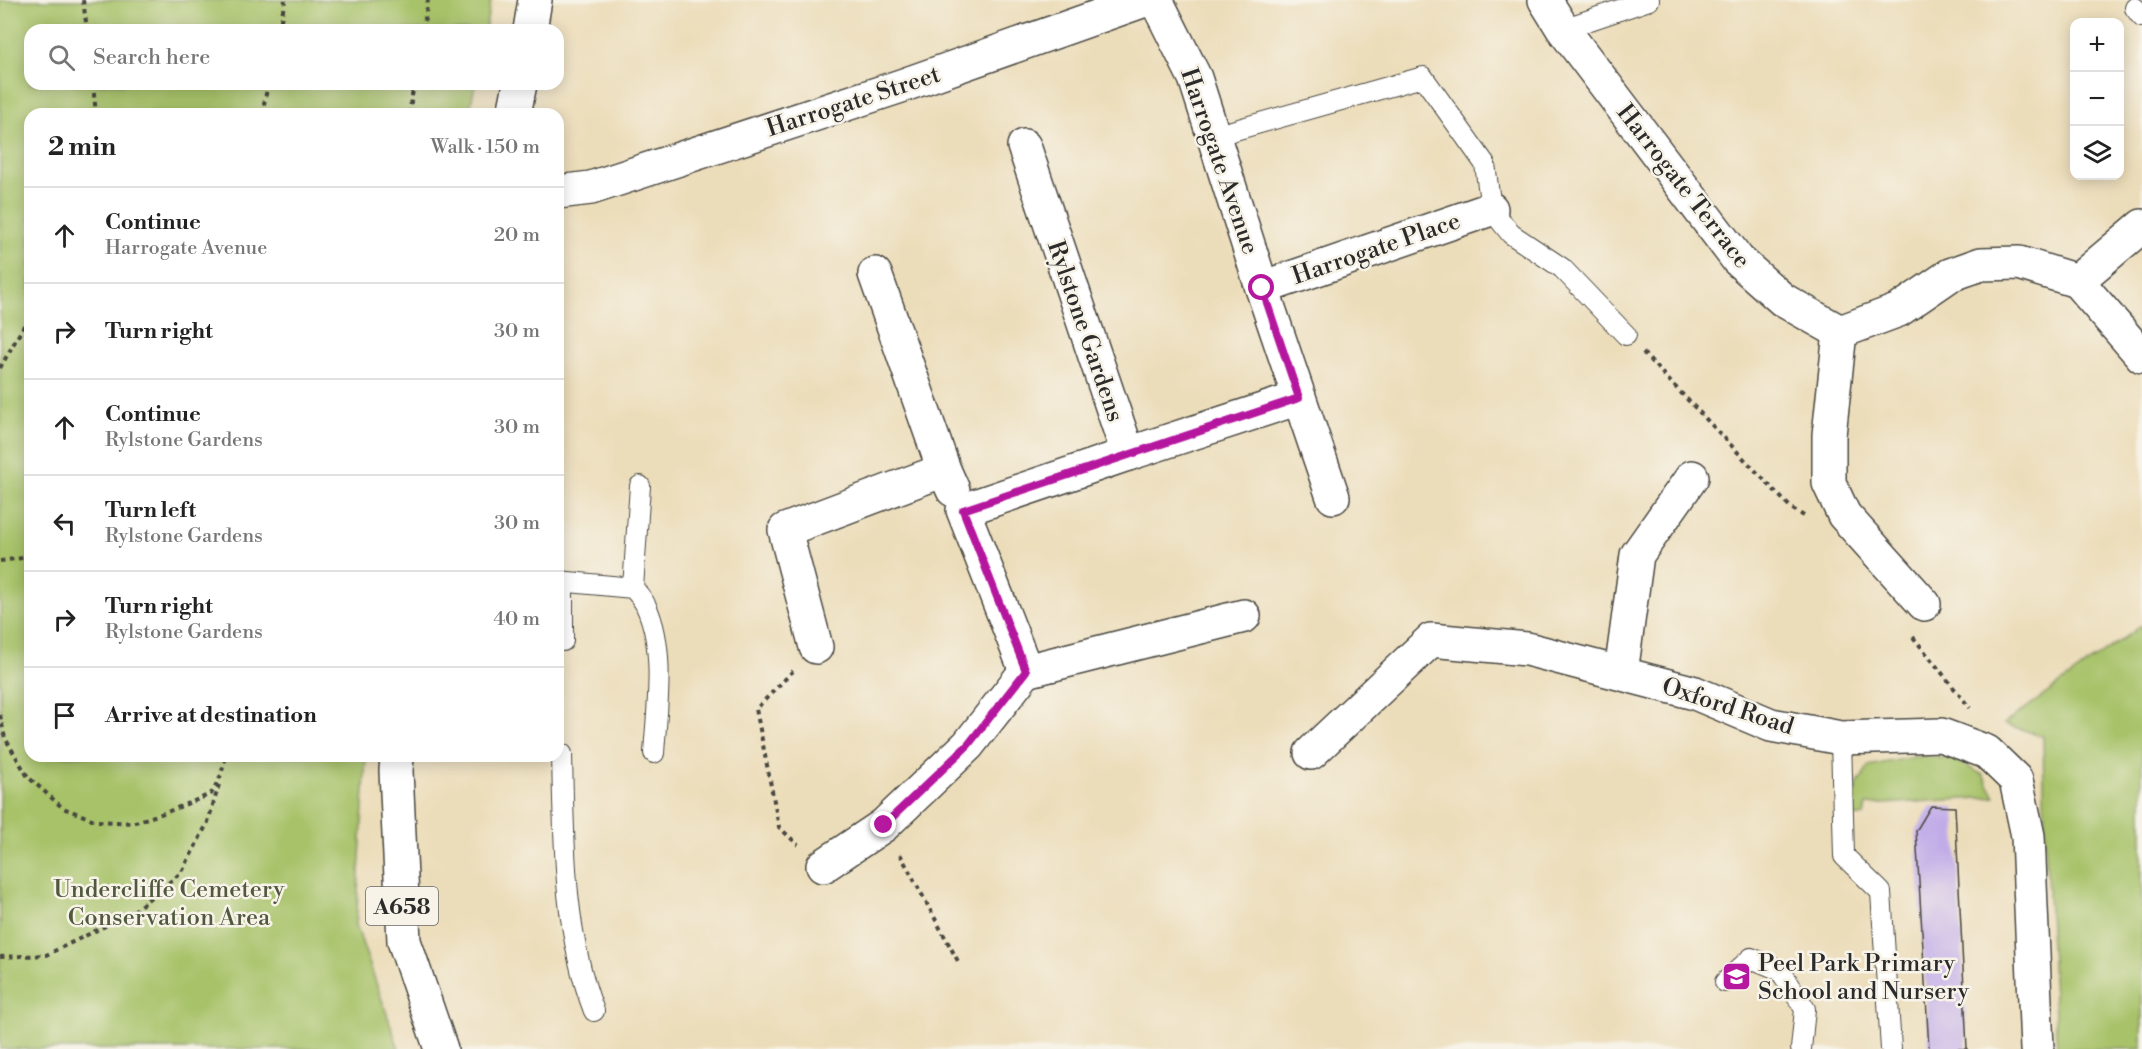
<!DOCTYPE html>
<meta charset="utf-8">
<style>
body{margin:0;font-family:"Libre Bodoni",serif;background:#f6f6f6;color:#222}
.controls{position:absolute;right:18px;top:18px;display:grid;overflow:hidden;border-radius:12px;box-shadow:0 3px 15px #0003}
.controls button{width:54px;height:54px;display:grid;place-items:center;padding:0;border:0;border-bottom:2px solid #e0e0e0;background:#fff;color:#222;font:30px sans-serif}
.stop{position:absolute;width:18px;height:18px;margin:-14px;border:4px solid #b5179e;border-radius:50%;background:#fff}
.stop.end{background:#b5179e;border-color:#fff;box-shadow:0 2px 6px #0008}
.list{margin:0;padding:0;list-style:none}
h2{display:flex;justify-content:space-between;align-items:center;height:78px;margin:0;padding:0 24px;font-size:26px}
h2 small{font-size:20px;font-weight:400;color:#767676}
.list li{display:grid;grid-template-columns:39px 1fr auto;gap:18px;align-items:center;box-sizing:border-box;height:96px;padding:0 24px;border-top:2px solid #e0e0e0}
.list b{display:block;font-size:22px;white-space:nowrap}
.list p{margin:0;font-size:20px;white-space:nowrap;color:#767676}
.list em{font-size:20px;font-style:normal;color:#767676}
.icon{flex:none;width:33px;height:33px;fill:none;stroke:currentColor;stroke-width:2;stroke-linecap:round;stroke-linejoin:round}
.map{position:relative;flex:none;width:2142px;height:1049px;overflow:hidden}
.search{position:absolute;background:#fff;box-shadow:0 3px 15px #0003;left:24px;top:24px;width:540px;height:66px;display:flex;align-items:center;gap:15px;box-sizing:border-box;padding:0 21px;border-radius:18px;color:#767676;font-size:22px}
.panel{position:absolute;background:#fff;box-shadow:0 3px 15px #0003;left:24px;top:108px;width:540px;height:654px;border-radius:18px}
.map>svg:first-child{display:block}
.green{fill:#a7c269;stroke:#69764a;stroke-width:1.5}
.building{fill:#c1ace8}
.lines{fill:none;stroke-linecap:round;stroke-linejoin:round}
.lane-casing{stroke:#484640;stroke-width:22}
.street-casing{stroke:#484640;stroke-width:36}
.primary-casing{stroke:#484640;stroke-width:36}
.path{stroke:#484640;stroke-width:4;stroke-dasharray:4.5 4.5;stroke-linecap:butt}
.lane{stroke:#fff;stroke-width:20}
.street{stroke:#fff;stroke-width:33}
.primary{stroke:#fff;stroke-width:33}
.route{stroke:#b5179e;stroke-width:8}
.labels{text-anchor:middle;stroke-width:5;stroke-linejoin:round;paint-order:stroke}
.shield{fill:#f7f3e8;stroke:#686764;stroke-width:1.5}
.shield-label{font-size:22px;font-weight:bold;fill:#2b2b2b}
.street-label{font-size:24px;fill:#2b2b2b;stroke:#f7f3e8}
.park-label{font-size:24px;fill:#50583e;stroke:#f7f3e8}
.poi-label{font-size:24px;fill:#2b2b2b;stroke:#f7f3e8;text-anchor:start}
</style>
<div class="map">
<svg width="2142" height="1049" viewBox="0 0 2142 1049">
<rect width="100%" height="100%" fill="#f7f3e8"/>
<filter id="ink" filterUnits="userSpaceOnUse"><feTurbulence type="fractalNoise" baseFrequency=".0167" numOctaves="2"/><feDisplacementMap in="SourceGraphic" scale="12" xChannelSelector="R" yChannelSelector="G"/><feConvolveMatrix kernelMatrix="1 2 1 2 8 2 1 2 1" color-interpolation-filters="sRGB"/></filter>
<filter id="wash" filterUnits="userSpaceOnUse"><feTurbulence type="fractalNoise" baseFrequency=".008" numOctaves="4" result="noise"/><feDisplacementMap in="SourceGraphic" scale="24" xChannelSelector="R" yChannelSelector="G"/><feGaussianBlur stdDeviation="1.35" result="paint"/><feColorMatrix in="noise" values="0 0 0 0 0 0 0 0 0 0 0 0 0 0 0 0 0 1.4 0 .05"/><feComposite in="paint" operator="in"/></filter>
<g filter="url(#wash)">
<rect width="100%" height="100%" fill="#ecddba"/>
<g class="green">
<polygon points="0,0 491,0 485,30 30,30 30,84 475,84 469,114 30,114 30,756 366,756 356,925 399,1049 0,1049"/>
<polygon points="2142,625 2142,1049 2057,1049 2045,842 2043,736 2004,724"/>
<polygon points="1918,756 1954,759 1983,775 1995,797 1866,805 1864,816 1851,816 1858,783 1869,766"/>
</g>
<g id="blocks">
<polygon class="building" points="1931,806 1955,807 1967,1049 1929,1049 1916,831"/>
</g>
</g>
<g filter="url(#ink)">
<use href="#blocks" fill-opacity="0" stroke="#484640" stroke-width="1.5"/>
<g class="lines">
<defs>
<g id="lane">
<polyline points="2135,8 2142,17"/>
<polyline points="1563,29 1649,0"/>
<polyline points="1214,136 1423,77 1485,164 1491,209 1511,234 1562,268 1626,335"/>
<path d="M558,581L633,588C637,593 643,599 646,606C666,649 657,707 654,753"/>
<polyline points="633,588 640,486"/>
<polyline points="563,641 563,581"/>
<polyline points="1841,738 1844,856 1881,892 1891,1049"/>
<path d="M562,754C564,840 563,930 594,1011"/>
<polyline points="1725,982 1751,958 1780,970 1805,1009 1801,1049"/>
</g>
<g id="street">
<polyline points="1156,0 1195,78 1262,288 1333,497"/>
<polyline points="1545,0 1563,29 1738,260 1783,300 1840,332 1899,310 1950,275 1981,264 2019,263 2077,281"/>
<polyline points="1024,146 1128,454 963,510 1026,671 1244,616"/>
<polyline points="558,192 591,188 901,86 1145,0"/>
<polyline points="875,274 944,470 953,490"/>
<polyline points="2077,281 2142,356"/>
<polyline points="2077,281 2142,226"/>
<polyline points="1262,288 1491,209"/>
<polyline points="1840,332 1829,435 1829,483 1844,515 1924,604"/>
<polyline points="1128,454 1299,398"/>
<polyline points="816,647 785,530 944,470"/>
<polyline points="1621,673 1637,555 1692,477"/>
<polyline points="1311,753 1431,640 1527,649 1695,693 1771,725 1841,738 1941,735 1987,752 2016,780 2028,836 2037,1049"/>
<polyline points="823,866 884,825 968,745 1026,671"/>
</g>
<g id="primary">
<polyline points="530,30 535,0"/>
<polyline points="514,114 520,84"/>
<polyline points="397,756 396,771 404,941 441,1049"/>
</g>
</defs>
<use href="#lane" class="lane-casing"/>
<use href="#street" class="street-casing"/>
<use href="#primary" class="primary-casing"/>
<g class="path">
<polyline points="83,0 87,30"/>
<polyline points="279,30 285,0"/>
<polyline points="423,30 428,0"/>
<polyline points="93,84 96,114"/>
<polyline points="262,114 268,84"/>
<polyline points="409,114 414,84"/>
<polyline points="1643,353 1791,508 1807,518"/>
<polyline points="0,368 30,315"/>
<polyline points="0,561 30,557"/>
<polyline points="1913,637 1970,708"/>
<polyline points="793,671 756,709 779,827 798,845"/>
<polyline points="0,715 5,738 28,777 63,808 97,821 132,823 167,812 211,794 221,775 226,756"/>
<polyline points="900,854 959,963"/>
<polyline points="0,957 46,955 130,914 182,872 208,822 220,781"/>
</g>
<use href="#lane" class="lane"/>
<use href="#street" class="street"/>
<use href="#primary" class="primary"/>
</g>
</g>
<g class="lines" filter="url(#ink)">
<polyline class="route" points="884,825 968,745 1026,671 963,510 1299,398 1262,288"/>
</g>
<defs>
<symbol id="school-square" viewBox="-11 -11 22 22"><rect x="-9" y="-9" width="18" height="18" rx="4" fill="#b5179e" stroke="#f7f3e8"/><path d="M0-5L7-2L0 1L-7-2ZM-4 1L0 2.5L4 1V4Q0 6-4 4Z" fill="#fff"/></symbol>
</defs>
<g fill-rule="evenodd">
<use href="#school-square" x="1720" y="960" width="33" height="33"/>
</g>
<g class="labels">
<rect class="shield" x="366" y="887" width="72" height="38" rx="4.5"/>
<g class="shield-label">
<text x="402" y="914">A658</text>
</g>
<g class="street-label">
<text transform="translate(853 101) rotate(-18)" y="8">Harrogate Street</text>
<text transform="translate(1220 161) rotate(71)" y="8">Harrogate Avenue</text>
<text transform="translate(1684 186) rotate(52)" y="8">Harrogate Terrace</text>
<text transform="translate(1376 248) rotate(-19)" y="8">Harrogate Place</text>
<text transform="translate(1086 331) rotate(71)" y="8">Rylstone Gardens</text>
<text transform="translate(1728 706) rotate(18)" y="8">Oxford Road</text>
</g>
<g class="park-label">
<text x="169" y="897">Undercliffe Cemetery<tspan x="169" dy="28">Conservation Area</tspan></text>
</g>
<g class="poi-label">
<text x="1758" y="971">Peel Park Primary<tspan x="1758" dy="28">School and Nursery</tspan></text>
</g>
</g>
</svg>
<div class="controls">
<button>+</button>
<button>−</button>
<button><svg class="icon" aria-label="layers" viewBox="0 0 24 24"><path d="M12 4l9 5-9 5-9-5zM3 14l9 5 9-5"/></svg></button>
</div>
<div class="stop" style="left:1262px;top:288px"></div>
<div class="stop end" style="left:884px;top:825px"></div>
<div class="search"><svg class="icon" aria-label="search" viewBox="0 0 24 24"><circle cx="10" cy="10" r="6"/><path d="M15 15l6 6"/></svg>Search here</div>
<section class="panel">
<h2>2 min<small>Walk · 150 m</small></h2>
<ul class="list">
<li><svg class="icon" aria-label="ahead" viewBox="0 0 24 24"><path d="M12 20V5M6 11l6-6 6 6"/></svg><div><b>Continue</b><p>Harrogate Avenue</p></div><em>20 m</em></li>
<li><svg class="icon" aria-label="right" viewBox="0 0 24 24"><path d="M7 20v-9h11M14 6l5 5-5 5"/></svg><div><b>Turn right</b></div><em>30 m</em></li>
<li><svg class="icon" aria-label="ahead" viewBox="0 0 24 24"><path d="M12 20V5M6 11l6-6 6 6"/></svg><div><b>Continue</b><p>Rylstone Gardens</p></div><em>30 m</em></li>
<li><svg class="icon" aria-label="left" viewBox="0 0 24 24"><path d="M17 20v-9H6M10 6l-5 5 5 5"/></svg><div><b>Turn left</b><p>Rylstone Gardens</p></div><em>30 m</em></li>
<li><svg class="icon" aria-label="right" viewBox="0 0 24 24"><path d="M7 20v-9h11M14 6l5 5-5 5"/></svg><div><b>Turn right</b><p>Rylstone Gardens</p></div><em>40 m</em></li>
<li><svg class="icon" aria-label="arrive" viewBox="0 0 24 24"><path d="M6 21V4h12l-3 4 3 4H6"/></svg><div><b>Arrive at destination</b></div></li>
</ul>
</section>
</div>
